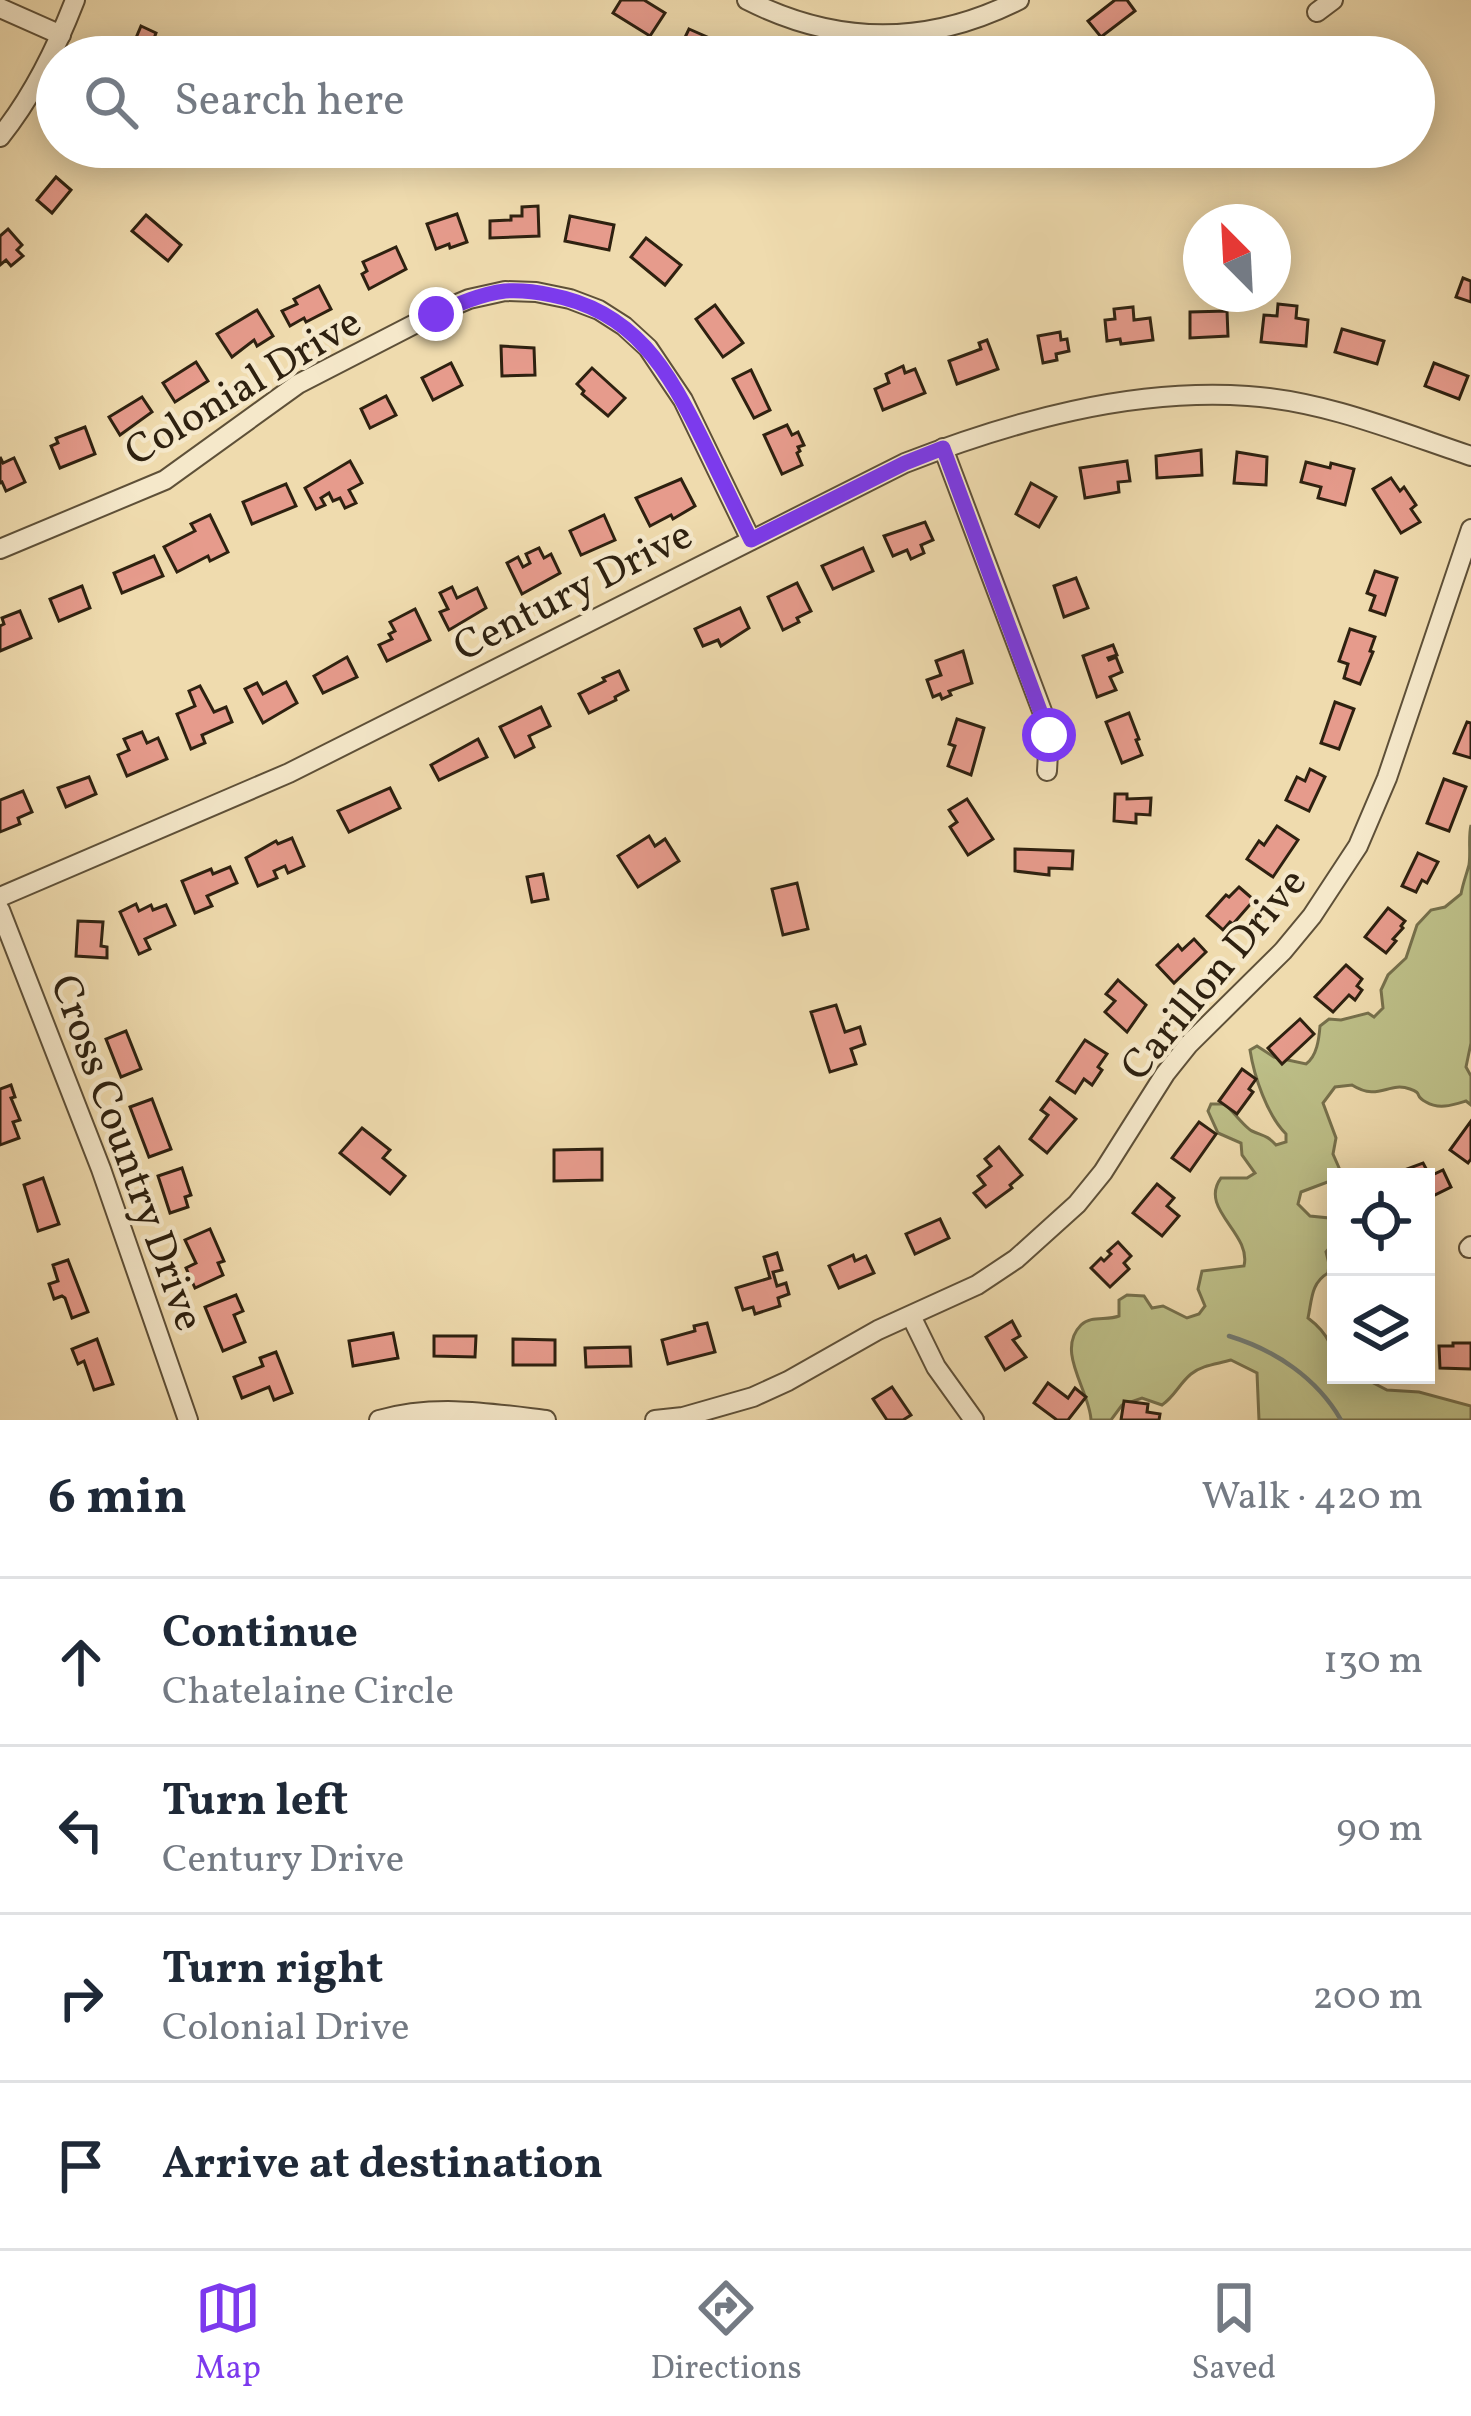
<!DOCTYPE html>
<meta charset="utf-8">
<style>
body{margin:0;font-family:Vollkorn,serif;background:#f2f2f3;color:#1f2937}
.controls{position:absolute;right:36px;bottom:36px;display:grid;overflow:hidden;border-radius:0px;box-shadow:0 6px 30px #0003}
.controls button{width:108px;height:108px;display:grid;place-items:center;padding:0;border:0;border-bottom:3px solid #e0e1e3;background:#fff;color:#1f2937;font:60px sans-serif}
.compass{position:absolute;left:1183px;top:204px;width:108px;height:108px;border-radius:50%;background:#fff;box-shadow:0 6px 30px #0003;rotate:336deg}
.stop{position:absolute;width:36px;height:36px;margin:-27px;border:9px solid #7c3aed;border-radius:50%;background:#fff}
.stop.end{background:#7c3aed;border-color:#fff;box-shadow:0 3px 12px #0008}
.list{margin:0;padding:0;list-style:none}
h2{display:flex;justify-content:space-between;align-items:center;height:156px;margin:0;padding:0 48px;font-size:51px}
h2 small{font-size:39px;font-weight:400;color:#747a83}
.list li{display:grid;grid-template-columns:78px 1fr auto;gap:36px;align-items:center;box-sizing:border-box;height:168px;padding:0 48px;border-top:3px solid #e0e1e3}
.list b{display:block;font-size:45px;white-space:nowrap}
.list p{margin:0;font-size:39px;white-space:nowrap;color:#747a83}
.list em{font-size:39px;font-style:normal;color:#747a83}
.icon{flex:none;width:66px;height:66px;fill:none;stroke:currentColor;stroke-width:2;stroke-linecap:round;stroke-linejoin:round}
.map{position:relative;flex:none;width:1471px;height:1420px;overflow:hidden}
.search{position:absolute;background:#fff;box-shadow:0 6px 30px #0003;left:36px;right:36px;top:36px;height:132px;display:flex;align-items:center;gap:30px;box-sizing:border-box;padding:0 42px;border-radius:66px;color:#747a83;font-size:45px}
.sheet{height:828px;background:#fff}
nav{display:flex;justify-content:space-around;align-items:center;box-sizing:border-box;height:168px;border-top:3px solid #e0e1e3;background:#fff;font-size:33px;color:#747a83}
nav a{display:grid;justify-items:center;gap:6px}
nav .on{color:#7c3aed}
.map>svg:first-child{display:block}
.green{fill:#bdbf88;stroke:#76704c;stroke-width:3}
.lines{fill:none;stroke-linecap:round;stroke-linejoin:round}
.stream{stroke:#727c74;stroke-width:4.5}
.building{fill:#e69b8c;stroke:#2e2110;stroke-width:3}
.minor-casing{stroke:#5e5038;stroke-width:22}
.minor{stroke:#f5e8ca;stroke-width:18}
.route{stroke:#7c3aed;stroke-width:15}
.labels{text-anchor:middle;stroke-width:9;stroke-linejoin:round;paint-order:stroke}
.street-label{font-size:42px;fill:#2e2110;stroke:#f5e8ca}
</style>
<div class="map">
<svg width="1471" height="1420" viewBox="0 0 1471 1420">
<rect width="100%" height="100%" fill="#efdbae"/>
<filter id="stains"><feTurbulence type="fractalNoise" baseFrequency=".00167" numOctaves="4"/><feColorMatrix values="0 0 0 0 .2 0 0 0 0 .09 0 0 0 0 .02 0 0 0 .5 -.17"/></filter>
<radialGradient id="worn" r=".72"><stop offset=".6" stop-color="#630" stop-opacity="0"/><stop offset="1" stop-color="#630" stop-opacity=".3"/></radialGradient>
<path class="green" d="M1471,825V1043L1466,1067L1471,1076V1105L1466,1101C1453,1105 1439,1110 1426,1102C1413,1095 1424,1094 1410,1089C1388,1081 1379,1102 1352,1085L1335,1087L1323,1103L1336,1138L1333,1154L1340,1170L1333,1180L1301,1192L1298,1204L1310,1216L1329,1218L1335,1231L1331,1246L1326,1252L1329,1264L1328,1273C1311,1283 1312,1299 1308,1318C1328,1333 1336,1350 1336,1375H1358L1387,1390L1419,1392L1471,1406V1420H1259L1257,1373L1231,1360C1218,1364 1202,1365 1191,1374C1179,1384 1175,1396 1162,1405L1142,1398L1122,1405L1111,1420H1091C1090,1391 1055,1351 1081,1325C1091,1315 1107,1321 1119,1316V1300L1127,1295L1144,1296L1152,1308L1163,1306L1187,1318L1199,1314L1205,1306L1198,1289L1202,1271L1244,1266C1252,1233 1198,1209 1221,1178H1247L1255,1173L1242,1155L1241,1143L1218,1133L1208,1111L1211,1104H1225C1232,1110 1245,1128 1252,1131C1263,1136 1267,1135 1276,1145L1286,1142V1134C1267,1115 1254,1076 1250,1050L1257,1046L1274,1057L1306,1064C1317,1056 1319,1039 1320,1026L1329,1019L1341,1020L1368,1013L1374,1017L1383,1008L1381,990L1388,975L1406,958L1417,925L1431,910L1445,907L1461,894C1463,883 1466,876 1469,865C1471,852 1468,838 1471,825Z"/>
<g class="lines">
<path class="stream" d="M1229,1336C1275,1350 1317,1378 1341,1420"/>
</g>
<g class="building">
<polygon points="621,0 644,0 665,13 650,36 613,13"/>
<polygon points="1115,0 1127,0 1135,11 1101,37 1088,21"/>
<polygon points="141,26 156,33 151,47 169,54 167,57 128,57"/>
<polygon points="689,29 714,40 706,57 695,57 679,50"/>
<polygon points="1069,43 1075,57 1039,57"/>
<polygon points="56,177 71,190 52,213 37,200"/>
<polygon points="538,206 539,236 490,238 490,221 511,220 511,216 522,216 522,207"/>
<polygon points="457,214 467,242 450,248 449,244 436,249 427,224"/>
<polygon points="146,215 181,245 168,261 132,231"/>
<polygon points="570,216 614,225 609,250 565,241"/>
<polygon points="8,229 22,245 17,250 23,256 11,266 6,260 0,265 0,236"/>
<polygon points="646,238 681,265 665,285 631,257"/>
<polygon points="396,247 406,269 369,289 362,274 367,271 363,262"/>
<polygon points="1463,278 1471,281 1471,302 1456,297"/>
<polygon points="319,286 331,309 306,322 304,318 290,326 282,311 297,304 294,299"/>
<polygon points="1278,304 1297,306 1296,318 1308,320 1306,346 1261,342 1264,315 1277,316"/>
<polygon points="715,305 743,343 723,357 696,319"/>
<polygon points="1133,307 1134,320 1150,318 1153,340 1121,344 1120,339 1107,341 1105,320 1115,319 1114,309"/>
<polygon points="257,310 273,336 257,346 254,340 232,357 217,334"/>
<polygon points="1227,311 1228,336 1190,338 1190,312"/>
<polygon points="1342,329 1384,341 1377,364 1335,352"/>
<polygon points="1060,332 1061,340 1067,339 1069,351 1056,354 1057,360 1043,363 1038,336"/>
<polygon points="987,340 998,369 957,384 949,361 981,349 979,343"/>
<polygon points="501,346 534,348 535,375 502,376"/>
<polygon points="196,362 208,381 175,402 163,383"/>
<polygon points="451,363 462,385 433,400 422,378"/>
<polygon points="1434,363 1468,376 1459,399 1425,386"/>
<polygon points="903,366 905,373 915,369 925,393 883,410 875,389 889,383 886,374"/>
<polygon points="592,368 625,398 608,416 582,394 584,391 577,384"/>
<polygon points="751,370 770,410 754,418 733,379"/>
<polygon points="386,396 396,415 370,428 361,409"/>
<polygon points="142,397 152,412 120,435 109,417"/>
<polygon points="787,425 792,435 798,432 804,445 798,447 800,451 797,453 802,465 782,474 764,435"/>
<polygon points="85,427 95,454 60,468 51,446 58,443 56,438"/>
<polygon points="1201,450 1202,475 1157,478 1156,456"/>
<polygon points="1237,452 1267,457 1266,485 1234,483"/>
<polygon points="0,457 3,463 14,458 25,482 6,491 2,482 0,483"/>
<polygon points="350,461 362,483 349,490 356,503 345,508 340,498 333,501 329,493 321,498 325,505 316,509 305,488"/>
<polygon points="1127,461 1130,481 1118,482 1119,492 1085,498 1080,468"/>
<polygon points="1306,462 1330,468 1331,463 1354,469 1345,505 1318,498 1321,487 1301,482"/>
<polygon points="1391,478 1400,491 1404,487 1416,505 1411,509 1420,522 1401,533 1373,489"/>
<polygon points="681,479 695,506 673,519 671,515 650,526 636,498"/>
<polygon points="1031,483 1056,497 1039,527 1016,514"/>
<polygon points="286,484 296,506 252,524 243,502"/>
<polygon points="210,515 228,552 210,561 208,556 177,572 164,547 195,531 191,524"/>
<polygon points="604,515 615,540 581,555 570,531"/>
<polygon points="925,522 933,540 921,545 924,553 911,559 907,550 893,556 884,536"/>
<polygon points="539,548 544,558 551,554 560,573 522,594 507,563 518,557 523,567 530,563 526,554"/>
<polygon points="863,548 873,571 833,589 822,566"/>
<polygon points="154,556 163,576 122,593 114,573"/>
<polygon points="1375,571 1397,578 1385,615 1370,610 1375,596 1367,593"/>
<polygon points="1076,578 1088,608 1064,617 1054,586"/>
<polygon points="797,583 811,611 797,618 799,622 783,630 768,597"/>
<polygon points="82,586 90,608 59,621 50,599"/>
<polygon points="452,587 457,598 477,588 486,608 449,630 440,612 448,609 440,593"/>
<polygon points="740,608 749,628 721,646 718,640 703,646 695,629"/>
<polygon points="415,609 430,640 387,661 379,645 392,639 389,634 395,631 390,622"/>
<polygon points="20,611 31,638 0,651 0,626 4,624 2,618"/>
<polygon points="1350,629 1375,637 1370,651 1373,652 1360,684 1344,678 1348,664 1339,661"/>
<polygon points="1113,645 1117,655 1108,658 1109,660 1116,657 1122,672 1110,677 1116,690 1097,697 1083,656"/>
<polygon points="963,651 972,683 949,691 951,695 942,699 940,694 933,697 927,680 941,675 936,661"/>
<polygon points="347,657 357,677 323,693 314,676"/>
<polygon points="619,671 628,690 615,697 616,700 589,713 579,694 605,681 603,678"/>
<polygon points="286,682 297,703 263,723 245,689 257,683 263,694"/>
<polygon points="200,686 214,712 226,707 232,722 202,735 205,743 191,749 177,714 195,706 189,691"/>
<polygon points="1335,702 1354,709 1339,749 1321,743"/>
<polygon points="541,707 550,726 529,736 534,747 515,757 500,727"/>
<polygon points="1129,713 1139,739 1136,740 1142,755 1122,763 1106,722"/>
<polygon points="957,719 984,728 971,775 948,766 955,746 949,744"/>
<polygon points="1467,722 1471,723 1471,758 1454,753"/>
<polygon points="142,732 147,743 158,738 167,759 127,776 118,755 129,750 124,739"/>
<polygon points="478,739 487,757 439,780 431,765"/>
<polygon points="1310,769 1325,777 1309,811 1286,800 1297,777 1305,781"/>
<polygon points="89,777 96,794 66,807 58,788"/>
<polygon points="1444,779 1466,787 1449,831 1427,823"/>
<polygon points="390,788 400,808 349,832 338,811"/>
<polygon points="23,791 32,812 18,818 20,824 0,832 0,800"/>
<polygon points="1115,794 1127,794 1127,799 1151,798 1150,815 1136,814 1136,823 1114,821"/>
<polygon points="967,799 993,839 968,855 950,827 957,822 949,810"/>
<polygon points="1277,826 1298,840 1273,877 1247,859 1259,841 1264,845"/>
<polygon points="649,836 655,846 665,839 679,861 638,887 618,856"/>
<polygon points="292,838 304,866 288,873 285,866 274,871 277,878 258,886 246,858 276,841 278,844"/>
<polygon points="1015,849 1073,851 1072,869 1049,868 1049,875 1015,871"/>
<polygon points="1418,853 1438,862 1427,883 1422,880 1416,892 1402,886"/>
<polygon points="230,867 237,883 207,896 212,906 195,913 182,881 211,869 213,874"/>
<polygon points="543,874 548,899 532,902 527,877"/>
<polygon points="797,883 808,929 783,935 772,889"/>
<polygon points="1239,887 1254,900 1233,924 1230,922 1223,930 1207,916 1226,895 1229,897"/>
<polygon points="136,904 139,911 151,905 153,910 166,905 175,925 145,939 150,949 139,954 120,912"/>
<polygon points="1388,908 1405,921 1401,926 1403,928 1393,939 1396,941 1386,953 1365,937"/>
<polygon points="78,921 103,922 101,946 107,947 107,958 76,956"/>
<polygon points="1194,939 1206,952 1174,983 1157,965 1178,945 1182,950"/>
<polygon points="1346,965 1362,979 1357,986 1362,990 1355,1000 1349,995 1333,1012 1315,997"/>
<polygon points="1118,980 1146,1005 1127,1032 1105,1012 1115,1001 1106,994"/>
<polygon points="836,1005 845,1032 860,1027 865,1044 851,1049 856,1064 830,1072 811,1012"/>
<polygon points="1300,1019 1314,1034 1282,1064 1268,1048"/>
<polygon points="126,1031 141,1069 121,1077 106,1039"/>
<polygon points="1085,1040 1107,1054 1098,1067 1102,1070 1092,1085 1084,1079 1075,1093 1057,1081"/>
<polygon points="1242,1069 1256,1079 1249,1089 1253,1092 1237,1114 1219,1101"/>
<polygon points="11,1085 15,1097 11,1098 20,1120 13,1122 19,1138 0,1145 0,1089"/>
<polygon points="1050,1098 1076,1119 1047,1153 1030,1139 1048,1115 1041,1110"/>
<polygon points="152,1099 171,1149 149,1157 130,1107"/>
<polygon points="1471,1121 1471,1159 1468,1163 1450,1150"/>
<polygon points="1199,1122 1216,1134 1190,1171 1172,1158"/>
<polygon points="362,1128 390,1150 383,1158 405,1176 390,1194 340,1153"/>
<polygon points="999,1147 1022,1175 1010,1185 1012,1188 986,1207 974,1193 985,1185 978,1176 991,1166 985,1159"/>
<polygon points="602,1149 602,1180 554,1181 554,1150"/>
<polygon points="1423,1163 1430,1176 1443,1170 1451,1187 1429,1198 1430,1200 1426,1202 1426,1177 1407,1177 1404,1170"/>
<polygon points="182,1168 191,1195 185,1197 188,1207 170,1213 158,1176"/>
<polygon points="43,1178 59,1224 38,1231 24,1185"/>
<polygon points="1157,1184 1174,1198 1167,1206 1179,1216 1162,1236 1133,1213"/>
<polygon points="940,1219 949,1238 915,1254 906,1234"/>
<polygon points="210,1229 224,1261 218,1263 223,1275 195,1288 186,1268 196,1263 185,1240"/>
<polygon points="1118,1242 1131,1256 1124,1263 1129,1269 1110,1287 1091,1268 1101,1258 1104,1261 1111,1254 1108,1251"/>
<polygon points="777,1253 782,1270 773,1272 777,1286 786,1283 789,1294 778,1298 780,1306 755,1314 753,1307 743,1310 736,1288 770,1278 764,1257"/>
<polygon points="853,1255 855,1261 866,1256 874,1273 839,1288 829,1266"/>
<polygon points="68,1260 88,1312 72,1318 65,1298 62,1296 54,1299 49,1284 58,1281 53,1265"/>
<polygon points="236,1295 243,1311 234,1315 245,1342 223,1351 205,1307"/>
<polygon points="1012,1321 1020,1336 1013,1340 1026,1357 1005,1370 986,1337"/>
<polygon points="707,1323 715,1352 668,1364 662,1340 695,1331 694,1326"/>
<polygon points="393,1333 398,1358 353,1366 349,1341"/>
<polygon points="434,1336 476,1336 475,1357 434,1356"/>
<polygon points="97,1339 113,1384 94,1390 84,1361 78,1364 72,1349"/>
<polygon points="513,1339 555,1340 555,1365 513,1365"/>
<polygon points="1453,1343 1471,1343 1471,1369 1440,1368 1439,1346 1453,1346"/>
<polygon points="630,1347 631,1366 586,1367 585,1348"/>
<polygon points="276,1352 292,1393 274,1400 269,1387 242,1398 234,1377 263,1366 260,1358"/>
<polygon points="1048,1383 1068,1398 1075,1388 1086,1397 1068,1420 1057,1420 1034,1403"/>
<polygon points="892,1387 911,1415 903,1420 887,1420 873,1399"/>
<polygon points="1124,1401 1148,1404 1147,1412 1160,1414 1159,1420 1121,1420"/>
</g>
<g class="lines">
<defs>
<g id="minor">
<path d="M747,0C838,46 928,46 1019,0"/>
<polyline points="0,8 61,35"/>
<polyline points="1317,12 1333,0"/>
<path d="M0,137C33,96 56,49 75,0"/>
<polyline points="943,448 1045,719 1049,735 1047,771"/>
<polyline points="0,549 165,480 298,384 436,313 469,299 505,291 536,292 570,299 599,310 624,326 648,348 683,400 751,540"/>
<path d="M0,897L289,773L905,463C1013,421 1131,388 1248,396C1325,401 1399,432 1471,456"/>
<polyline points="0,910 101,1169 188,1420"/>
<polyline points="1469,1248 1471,1246"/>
<polyline points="911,1316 936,1367 974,1420"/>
<path d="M379,1420C435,1404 489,1413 546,1420"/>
<polyline points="655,1420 683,1417 753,1397 788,1381 878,1330 977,1285 1016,1259 1077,1204 1103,1172 1165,1074 1189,1044 1283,951 1312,916 1358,846 1387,778 1471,529"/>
</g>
</defs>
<use href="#minor" class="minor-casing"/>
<use href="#minor" class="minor"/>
</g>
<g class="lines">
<path class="route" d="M436,314C458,304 481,294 505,291C520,290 537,292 551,295C635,311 668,370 703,441C719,474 735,507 751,540L905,463L943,448L1049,735"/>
</g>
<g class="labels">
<g class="street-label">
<text transform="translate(242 385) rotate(-31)" y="15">Colonial Drive</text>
<text transform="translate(572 589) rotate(-27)" y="15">Century Drive</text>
<text transform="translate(1212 973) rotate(-50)" y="15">Carillon Drive</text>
<text transform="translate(129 1152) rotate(70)" y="15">Cross Country Drive</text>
</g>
</g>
<rect width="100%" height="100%" filter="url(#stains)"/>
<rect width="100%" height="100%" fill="url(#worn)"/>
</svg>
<div class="controls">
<button><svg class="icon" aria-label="locate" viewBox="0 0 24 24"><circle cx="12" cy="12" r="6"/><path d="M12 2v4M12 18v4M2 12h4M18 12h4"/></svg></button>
<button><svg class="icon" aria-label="layers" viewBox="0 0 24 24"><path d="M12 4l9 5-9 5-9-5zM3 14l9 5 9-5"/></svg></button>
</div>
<svg class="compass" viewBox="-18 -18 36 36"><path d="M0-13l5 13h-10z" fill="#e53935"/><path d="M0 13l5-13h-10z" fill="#747a83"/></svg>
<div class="stop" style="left:1049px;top:735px"></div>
<div class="stop end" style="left:436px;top:314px"></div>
<div class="search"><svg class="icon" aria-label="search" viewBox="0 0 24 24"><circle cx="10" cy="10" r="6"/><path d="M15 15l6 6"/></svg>Search here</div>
</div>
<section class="sheet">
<h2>6 min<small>Walk · 420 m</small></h2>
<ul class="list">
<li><svg class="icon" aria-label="ahead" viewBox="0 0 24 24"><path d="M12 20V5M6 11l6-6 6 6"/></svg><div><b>Continue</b><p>Chatelaine Circle</p></div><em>130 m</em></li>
<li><svg class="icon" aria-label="left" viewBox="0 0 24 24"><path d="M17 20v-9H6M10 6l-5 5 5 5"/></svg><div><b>Turn left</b><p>Century Drive</p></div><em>90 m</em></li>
<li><svg class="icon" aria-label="right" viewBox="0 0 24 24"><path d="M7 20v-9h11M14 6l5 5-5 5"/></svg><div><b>Turn right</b><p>Colonial Drive</p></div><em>200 m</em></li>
<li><svg class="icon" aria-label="arrive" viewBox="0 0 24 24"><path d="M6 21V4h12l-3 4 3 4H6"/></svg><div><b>Arrive at destination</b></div></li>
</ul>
</section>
<nav>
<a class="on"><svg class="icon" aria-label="map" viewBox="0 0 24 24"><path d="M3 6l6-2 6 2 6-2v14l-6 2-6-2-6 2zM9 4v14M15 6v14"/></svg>Map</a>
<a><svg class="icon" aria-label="directions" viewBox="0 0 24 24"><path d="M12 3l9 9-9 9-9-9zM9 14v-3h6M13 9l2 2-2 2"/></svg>Directions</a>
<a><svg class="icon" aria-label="saved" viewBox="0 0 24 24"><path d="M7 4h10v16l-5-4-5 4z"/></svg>Saved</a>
</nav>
